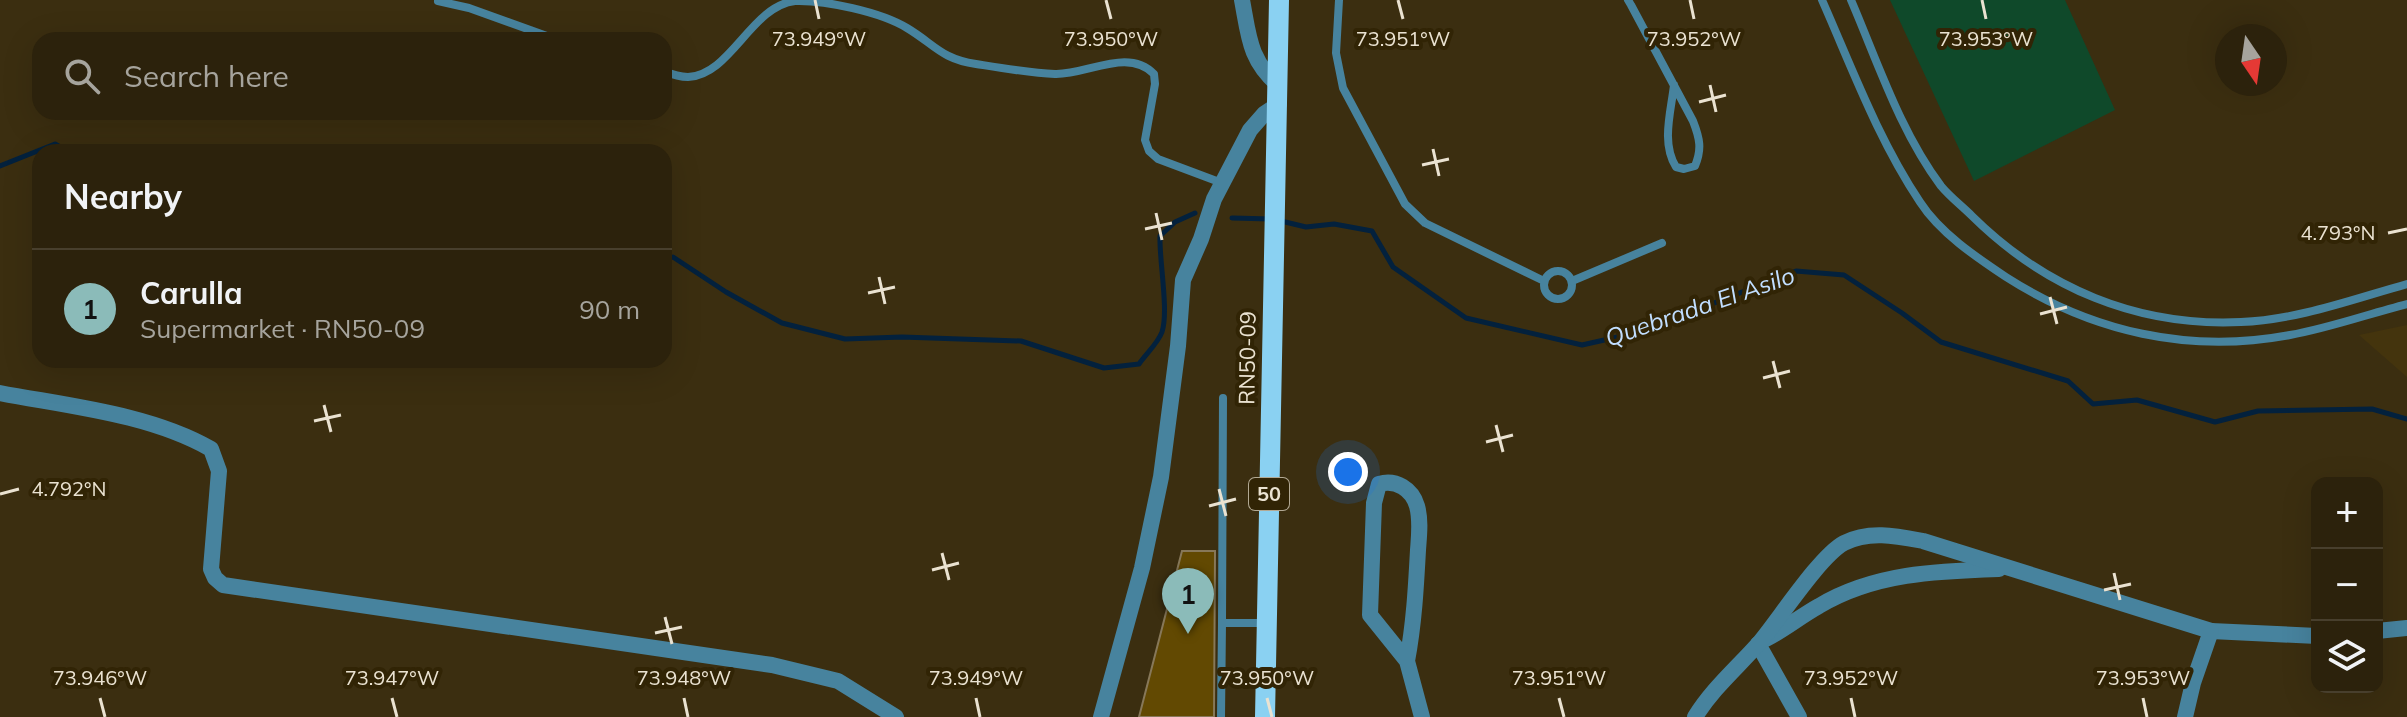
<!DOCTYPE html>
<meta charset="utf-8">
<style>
body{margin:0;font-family:Mulish,sans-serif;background:#382f1a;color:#f1f3f6}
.controls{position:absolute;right:24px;bottom:24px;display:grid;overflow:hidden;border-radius:16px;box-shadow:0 8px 32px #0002}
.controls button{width:72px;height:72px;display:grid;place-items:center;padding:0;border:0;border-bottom:2px solid #483f2d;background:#2c220c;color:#f1f3f6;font:40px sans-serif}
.compass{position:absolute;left:2215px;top:24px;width:72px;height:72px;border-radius:50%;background:#2c220c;box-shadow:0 8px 32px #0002;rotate:167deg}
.you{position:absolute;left:1348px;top:472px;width:28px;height:28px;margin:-20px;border:6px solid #fff;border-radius:50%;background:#1a73e8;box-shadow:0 0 0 12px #1a73e833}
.badge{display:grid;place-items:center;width:52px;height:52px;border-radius:50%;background:#8bbbb9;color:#111;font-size:26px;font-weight:700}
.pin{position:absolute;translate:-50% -66px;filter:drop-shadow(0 2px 4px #0008)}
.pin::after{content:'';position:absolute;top:42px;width:28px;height:24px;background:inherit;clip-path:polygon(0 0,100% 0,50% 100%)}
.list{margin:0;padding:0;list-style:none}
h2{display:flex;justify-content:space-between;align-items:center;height:104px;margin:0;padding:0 32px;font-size:34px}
h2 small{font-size:26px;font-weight:400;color:#a6a49d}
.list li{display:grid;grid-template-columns:52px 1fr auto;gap:24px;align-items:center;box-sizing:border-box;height:120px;padding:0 32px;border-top:2px solid #483f2d}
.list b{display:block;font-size:30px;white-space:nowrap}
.list p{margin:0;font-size:26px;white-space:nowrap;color:#a6a49d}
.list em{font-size:26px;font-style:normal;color:#a6a49d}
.icon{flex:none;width:44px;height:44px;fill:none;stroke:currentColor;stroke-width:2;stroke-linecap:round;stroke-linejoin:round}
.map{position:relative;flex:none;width:2407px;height:717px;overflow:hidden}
.search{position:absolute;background:#2c220c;box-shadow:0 8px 32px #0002;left:32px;top:32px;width:640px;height:88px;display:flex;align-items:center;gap:20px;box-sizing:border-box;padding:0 28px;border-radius:24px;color:#a6a49d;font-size:30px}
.panel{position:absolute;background:#2c220c;box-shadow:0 8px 32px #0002;left:32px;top:144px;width:640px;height:224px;border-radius:24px}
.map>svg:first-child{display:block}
.built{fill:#44340d}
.green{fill:#0f492a}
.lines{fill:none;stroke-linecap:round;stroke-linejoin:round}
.stream{stroke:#03213d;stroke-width:5}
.building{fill:#624902;stroke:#877859;stroke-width:2}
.lane{stroke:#47839e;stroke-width:8}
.street{stroke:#47839e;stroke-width:16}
.primary{stroke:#8ad1f2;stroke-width:20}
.ticks{fill:none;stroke:#eae2d1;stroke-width:3}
.labels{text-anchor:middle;stroke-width:8;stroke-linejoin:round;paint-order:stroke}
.shield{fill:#312405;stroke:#b2a994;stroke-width:2}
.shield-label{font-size:20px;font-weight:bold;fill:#eae2d1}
.street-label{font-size:22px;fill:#eae2d1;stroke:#312405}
.water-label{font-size:24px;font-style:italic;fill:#c1deff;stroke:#312405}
.ticks-label{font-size:20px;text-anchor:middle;fill:#eae2d1;stroke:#312405;stroke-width:8;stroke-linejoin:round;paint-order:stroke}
</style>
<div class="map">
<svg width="2407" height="717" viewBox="0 0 2407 717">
<rect width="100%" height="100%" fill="#3b2e10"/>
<polygon class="built" points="2407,325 2407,377 2359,335"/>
<polygon class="green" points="1890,0 2065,0 2115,110 1974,181"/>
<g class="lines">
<g class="stream">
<polyline points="0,166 55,144 69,152"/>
<polyline points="1232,218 1271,219"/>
<polyline points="1281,221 1306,227 1334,224 1372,231 1393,267 1466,318 1582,345 1640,332 1796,271 1844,275 1902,313 1941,342 2068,381 2093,404 2137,400 2215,422 2258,411 2372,409 2407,419"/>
<path d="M664,260L673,257L726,292L782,323L845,339L902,337L1021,341L1104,368L1139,364C1146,354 1158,343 1162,332C1169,311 1159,260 1160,236L1175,222L1195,213"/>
</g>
</g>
<polygon class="building" points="1182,551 1215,551 1214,717 1139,717"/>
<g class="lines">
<g class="lane">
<polyline points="1339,0 1336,53 1343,88 1405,204 1425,223 1544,281"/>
<path d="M1628,0L1631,5L1693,121C1700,139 1702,149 1695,166L1684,169L1676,167C1661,143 1671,112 1674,85"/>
<path d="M1822,0C1852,68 1878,139 1920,202C1940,233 1976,257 2006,277C2092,332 2189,354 2290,335C2329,328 2368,314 2407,304"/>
<path d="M1851,0C1878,63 1900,131 1941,186C1950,197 1962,206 1972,216C2045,288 2137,327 2241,322C2297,320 2353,299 2407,284"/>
<polyline points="438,1 469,8 558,40"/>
<path d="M664,71C671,74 680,77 688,77C731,75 751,6 795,1C825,0 881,12 907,28C934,44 941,59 976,64C1001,68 1030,73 1055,74C1087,75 1128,47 1154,74L1155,84L1145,140L1149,151L1158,159L1222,183"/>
<circle cx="1558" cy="285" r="14"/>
<polyline points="1572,281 1662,243"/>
<polyline points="1222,623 1223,398"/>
<polyline points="1221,717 1222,623 1266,623"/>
</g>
<g class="street">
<path d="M1242,0C1249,37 1249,60 1279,86"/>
<path d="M0,393C68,406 150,414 211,449L219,471L211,569L215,578L223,585L772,665L838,681L896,717"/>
<polyline points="2211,631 2317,636"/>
<polyline points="2377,631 2407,628"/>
<path d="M1766,639C1785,629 1801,616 1819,606C1874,573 1937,571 1999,569"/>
<polyline points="1758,644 1799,717"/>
<path d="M1407,661C1414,624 1416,587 1418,550C1419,536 1421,520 1417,506C1412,489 1396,479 1379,484L1374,503L1370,615L1407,661L1422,717"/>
<polyline points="1101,717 1142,568 1161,477 1178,346 1183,280 1201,239 1214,199 1250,130 1264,114 1279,104"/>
<path d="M1695,717C1713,688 1737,668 1760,642C1780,618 1820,556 1844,543C1869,530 1897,536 1923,541L2211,631L2193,683L2185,717"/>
</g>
<polyline class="primary" points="1265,717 1279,0"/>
</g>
<path class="ticks" d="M815,0L819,19M1106,0L1111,19M1398,0L1403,19M1690,0L1694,19M1982,0L1986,19M1710,85L1716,112M1699,102L1726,95M1433,149L1439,176M1422,165L1449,159M1156,213L1162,240M1145,229L1172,223M2388,233L2407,229M879,277L885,304M868,293L895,287M2050,297L2057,324M2040,314L2067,307M1773,361L1780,388M1763,378L1790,371M324,405L331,432M314,421L341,415M1496,425L1503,452M1486,442L1513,435M1219,489L1226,516M0,494L19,489M1209,506L1236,499M942,553L949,580M932,570L959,563M2114,573L2120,600M2104,590L2131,584M665,617L672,644M655,633L682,627M100,698L105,717M392,698L397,717M684,698L688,717M976,698L980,717M1267,698L1272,717M1559,698L1564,717M1851,698L1855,717M2143,698L2147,717"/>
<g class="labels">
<rect class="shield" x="1249" y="478" width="40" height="32" rx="6"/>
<g class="shield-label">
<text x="1269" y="501">50</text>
</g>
<g class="street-label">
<text transform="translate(1247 358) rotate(-89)" y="8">RN50-09</text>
</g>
<g class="water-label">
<text transform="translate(1700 307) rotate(-19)" y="8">Quebrada El Asilo</text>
</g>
</g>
<g class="ticks-label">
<text x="819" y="46">73.949°W</text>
<text x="1111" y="46">73.950°W</text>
<text x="1403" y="46">73.951°W</text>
<text x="1694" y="46">73.952°W</text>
<text x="1986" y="46">73.953°W</text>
<text x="2338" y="240">4.793°N</text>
<text x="69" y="496">4.792°N</text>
<text x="100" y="685">73.946°W</text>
<text x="392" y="685">73.947°W</text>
<text x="684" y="685">73.948°W</text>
<text x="976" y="685">73.949°W</text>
<text x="1267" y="685">73.950°W</text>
<text x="1559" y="685">73.951°W</text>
<text x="1851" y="685">73.952°W</text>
<text x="2143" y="685">73.953°W</text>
</g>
</svg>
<div class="controls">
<button>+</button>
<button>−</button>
<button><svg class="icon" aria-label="layers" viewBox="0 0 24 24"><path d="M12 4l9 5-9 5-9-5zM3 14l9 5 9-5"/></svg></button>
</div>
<svg class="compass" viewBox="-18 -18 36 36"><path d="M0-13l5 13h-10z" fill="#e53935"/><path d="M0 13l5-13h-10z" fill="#a6a49d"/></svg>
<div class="you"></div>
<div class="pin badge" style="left:1188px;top:634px">1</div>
<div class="search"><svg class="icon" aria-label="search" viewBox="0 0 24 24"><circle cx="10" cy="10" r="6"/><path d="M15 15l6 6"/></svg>Search here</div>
<section class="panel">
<h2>Nearby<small></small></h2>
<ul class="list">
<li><span class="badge">1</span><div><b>Carulla</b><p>Supermarket · RN50-09</p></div><em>90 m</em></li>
</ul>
</section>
</div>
